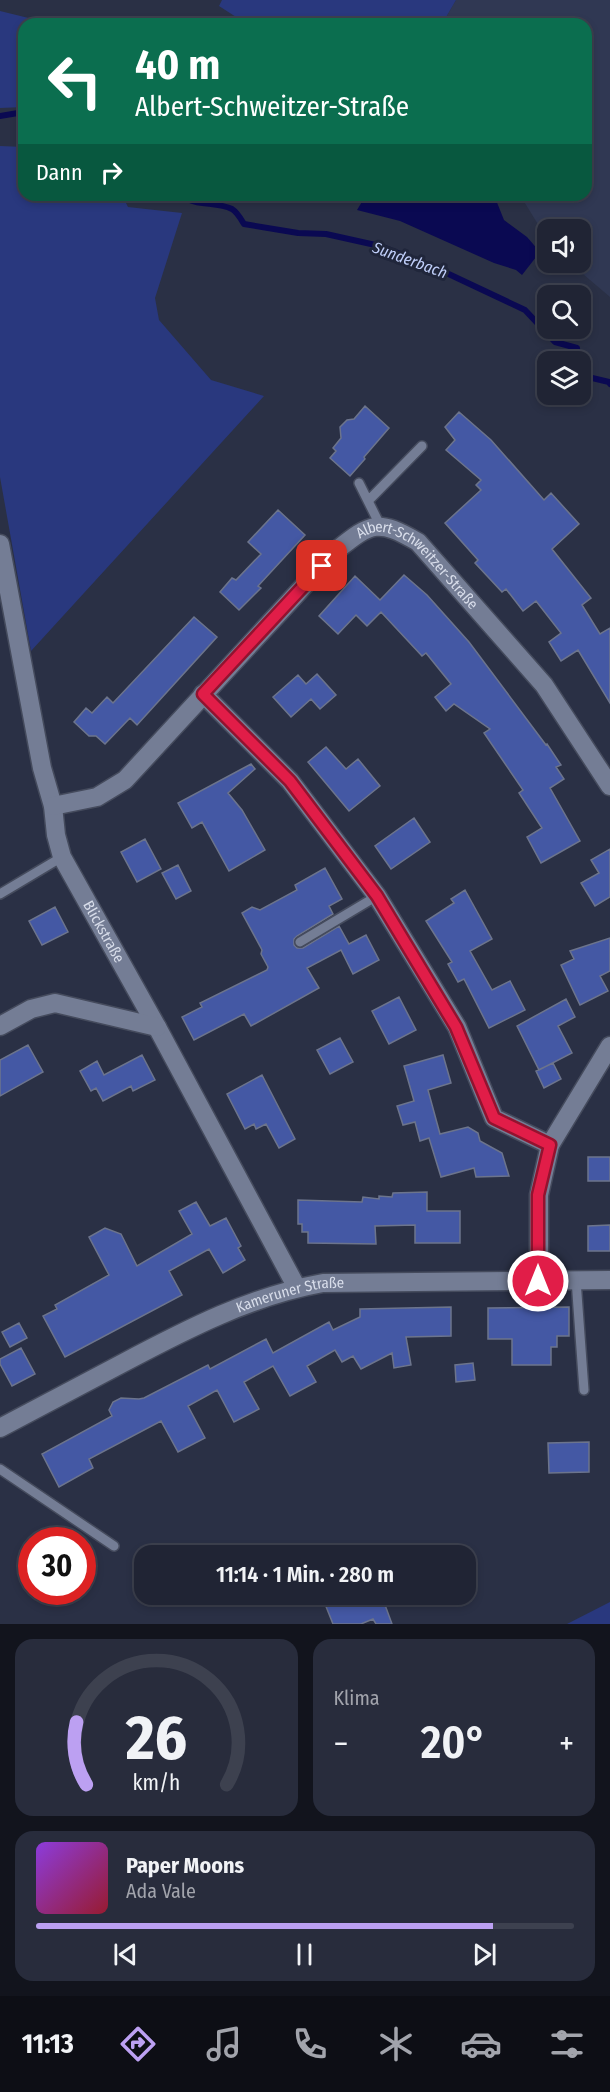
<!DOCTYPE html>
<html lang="de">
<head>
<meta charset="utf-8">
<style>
  body { margin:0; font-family:"Fira Sans Condensed",sans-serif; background:#282c3c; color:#f1f3f6; height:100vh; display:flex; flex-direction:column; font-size:22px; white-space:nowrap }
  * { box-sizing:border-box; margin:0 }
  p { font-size:20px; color:#a2a4ac }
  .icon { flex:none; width:33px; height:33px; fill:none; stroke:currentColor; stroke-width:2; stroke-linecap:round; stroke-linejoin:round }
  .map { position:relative; height:1624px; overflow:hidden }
  .side { display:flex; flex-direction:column; gap:15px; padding:15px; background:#12141d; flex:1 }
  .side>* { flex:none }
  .guide { position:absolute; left:18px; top:18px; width:574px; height:183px; border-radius:18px; box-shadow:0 3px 9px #0003,0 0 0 2px #3d414f; background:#0b6e4f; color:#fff; overflow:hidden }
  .tools { position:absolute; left:537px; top:219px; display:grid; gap:12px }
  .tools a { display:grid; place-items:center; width:54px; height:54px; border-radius:12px; background:#202434; box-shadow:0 3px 9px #0003,0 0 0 2px #3d414f; font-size:30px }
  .speed { position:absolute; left:18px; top:1527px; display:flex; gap:12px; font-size:30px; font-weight:700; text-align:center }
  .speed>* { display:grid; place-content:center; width:78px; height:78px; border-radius:50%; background:#202434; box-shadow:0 3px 9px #0003,0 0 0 2px #3d414f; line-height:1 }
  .speed .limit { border:9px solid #d22; background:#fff; color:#111 }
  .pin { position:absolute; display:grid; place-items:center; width:51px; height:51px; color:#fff; margin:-26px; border-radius:12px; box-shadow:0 3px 9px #0006 }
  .me { position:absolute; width:66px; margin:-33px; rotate:0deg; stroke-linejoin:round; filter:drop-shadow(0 0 4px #0008) }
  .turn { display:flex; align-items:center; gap:21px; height:126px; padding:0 18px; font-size:27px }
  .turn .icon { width:78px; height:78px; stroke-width:2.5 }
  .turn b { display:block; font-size:42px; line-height:51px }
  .then { display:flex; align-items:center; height:57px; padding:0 18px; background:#0003; gap:12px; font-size:22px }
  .big { font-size:45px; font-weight:600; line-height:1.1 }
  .side .widget { flex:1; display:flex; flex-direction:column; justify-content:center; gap:9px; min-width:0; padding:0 21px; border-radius:18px; background:#282c3c }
  .side .dial { align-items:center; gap:0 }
  .dial svg { height:156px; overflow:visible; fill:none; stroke:#3d414f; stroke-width:7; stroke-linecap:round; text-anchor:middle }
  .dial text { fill:#f1f3f6; stroke:none }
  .song { display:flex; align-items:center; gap:18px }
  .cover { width:72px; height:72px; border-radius:9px; background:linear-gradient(135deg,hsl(270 70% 55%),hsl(350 70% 35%)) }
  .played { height:6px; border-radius:3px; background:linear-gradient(90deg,#bca0f2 85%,#3d414f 85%) }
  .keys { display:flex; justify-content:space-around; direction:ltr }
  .heat { display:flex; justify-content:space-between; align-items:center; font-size:33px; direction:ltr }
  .side .tiles { flex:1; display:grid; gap:15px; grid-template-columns:1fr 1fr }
  .widget:last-child { grid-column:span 2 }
  .trip { position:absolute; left:134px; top:1545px; width:342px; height:60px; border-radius:18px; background:#202434; box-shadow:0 3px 9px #0003,0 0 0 2px #3d414f; font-weight:600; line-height:60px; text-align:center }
  .menu { display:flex; height:96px; justify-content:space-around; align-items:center; background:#0d0e15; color:#a2a4ac }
  .menu .icon { width:42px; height:42px }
  .menu .selected { color:#bca0f2 }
  .menu b { font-size:27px; color:#f1f3f6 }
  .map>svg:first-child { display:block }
  .built { fill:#303853 }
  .green { fill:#29387e }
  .water { fill:#0a0952 }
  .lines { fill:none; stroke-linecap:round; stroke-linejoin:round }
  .stream { stroke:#0a0952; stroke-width:6 }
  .building { fill:#4458a4; stroke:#6c748c; stroke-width:1.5 }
  .lane-casing { stroke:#454b5d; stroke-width:12 }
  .street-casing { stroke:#454b5d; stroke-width:21 }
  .lane { stroke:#747d95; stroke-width:9 }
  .street { stroke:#747d95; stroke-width:18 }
  .route-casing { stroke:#92132f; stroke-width:15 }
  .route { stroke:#e11d48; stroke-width:10 }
  .labels { text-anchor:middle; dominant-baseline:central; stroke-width:6; stroke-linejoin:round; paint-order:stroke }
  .street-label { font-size:15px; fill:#d8ddea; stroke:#20263b }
  .water-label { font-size:16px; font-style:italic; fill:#c0cffa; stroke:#20263b }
</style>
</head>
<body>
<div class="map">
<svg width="610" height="1624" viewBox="0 0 610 1624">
  <rect width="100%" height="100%" fill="#2a3045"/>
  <path class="built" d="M 456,0 L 610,0 L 610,297 L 570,263 L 580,262 L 580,230 L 548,230 L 547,239 L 520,195 L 586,195 L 586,24 L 442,24 Z"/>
  <path class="green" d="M 222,0 L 456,0 L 442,24 L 247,24 L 219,6 Z
    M 0,11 L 53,24 L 24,24 L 24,107 L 0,108 Z
    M 0,146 L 24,147 L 24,195 L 122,195 L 128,207 L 182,213 L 155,298 L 159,320 L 211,380 L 264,396 L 31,651 L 0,477 Z
    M 610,1602 L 610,1624 L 567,1624 Z"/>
  <path class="water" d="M 366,195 L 494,195 L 504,220 L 527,237 L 540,252 L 522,275 L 516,270 L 494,263 L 400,221 L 357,210 Z"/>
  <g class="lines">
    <path class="stream" d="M 0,116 L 24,112
      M 182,195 C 195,207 216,201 232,209 C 237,212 241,219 244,224 L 298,233 L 326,234 L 380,246 L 438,269 L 525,310 L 555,342 L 577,348 L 578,362
      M 580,369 L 588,377 L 609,382 L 610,384"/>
  </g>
  <path class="building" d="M 365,406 L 389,428 L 364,457 L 365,459 L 350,476 L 330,458 L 336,451 L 333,448 L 341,438 L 340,427 L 347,420 L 354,419 Z
    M 459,412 L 491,440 L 544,500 L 551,493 L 579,524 L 552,549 L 591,598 L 582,605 L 600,634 L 610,628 L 610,703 L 578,650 L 561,661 L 549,642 L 561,633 L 536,601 L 523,611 L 506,589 L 502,592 L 475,563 L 478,560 L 445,523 L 481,490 L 476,485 L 481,480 L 446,450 L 455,440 L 445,427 Z
    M 278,510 L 305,535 L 258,586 L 261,588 L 239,610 L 220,592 L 232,578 L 236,580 L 261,554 L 248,542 Z
    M 404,575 L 427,595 L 469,642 L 546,745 L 547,744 L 561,765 L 556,767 L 564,779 L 550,788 L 580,841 L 541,863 L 527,837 L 542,828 L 519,793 L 523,790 L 484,733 L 490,729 L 454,704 L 446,711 L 435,697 L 451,684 L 426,653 L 422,656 L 381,612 L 367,626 L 356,615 L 338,634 L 319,616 L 355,576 L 380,600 Z
    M 194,617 L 217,637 L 137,725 L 130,718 L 105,744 L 96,736 L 89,736 L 74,722 L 86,708 L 92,713 L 107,697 L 113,703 Z
    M 317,674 L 336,695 L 320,709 L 311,699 L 291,717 L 273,697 L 298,675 L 306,684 Z
    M 326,747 L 346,769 L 358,759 L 380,786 L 349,811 L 308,762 Z
    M 251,764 L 255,769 L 228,793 L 242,810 L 265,850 L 229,871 L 202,822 L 192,828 L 178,803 Z
    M 414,818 L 430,842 L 391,869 L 375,846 Z
    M 145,839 L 161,869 L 137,882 L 121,852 Z
    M 610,849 L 610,897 L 595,906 L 581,883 L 599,873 L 591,860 Z
    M 178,865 L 191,891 L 176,899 L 162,873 Z
    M 325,868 L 342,899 L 329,906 L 333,914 L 297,936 L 294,939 L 294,945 L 297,948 L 303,948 L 339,926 L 349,944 L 366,935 L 379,960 L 353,974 L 341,950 L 307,968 L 319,988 L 251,1026 L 244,1014 L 194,1040 L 182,1017 L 202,1007 L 200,1003 L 267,970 L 268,967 L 261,954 L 262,950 L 242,913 L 252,907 L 260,910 L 297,890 L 295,885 Z
    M 465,890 L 492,939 L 470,951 L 492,990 L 510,981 L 525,1010 L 489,1028 L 464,979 L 458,982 L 448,964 L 452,962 L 426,921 L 454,903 L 451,899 Z
    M 55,907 L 68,932 L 42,945 L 29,921 Z
    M 610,938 L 610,971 L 600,976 L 608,991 L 580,1005 L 561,965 L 574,959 L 570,951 Z
    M 399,997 L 416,1030 L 389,1044 L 372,1011 Z
    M 566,999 L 575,1017 L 558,1026 L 572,1053 L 539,1070 L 517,1026 Z
    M 340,1038 L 353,1062 L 330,1074 L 317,1050 Z
    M 28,1045 L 43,1072 L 0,1096 L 0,1060 Z
    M 142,1055 L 155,1080 L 133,1091 L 131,1086 L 103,1101 L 96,1088 L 91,1091 L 80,1071 L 97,1061 L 104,1075 Z
    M 443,1055 L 451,1083 L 428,1090 L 440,1134 L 468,1127 L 478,1133 L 480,1141 L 502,1153 L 509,1176 L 476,1177 L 474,1168 L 441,1177 L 429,1138 L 420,1141 L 415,1122 L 403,1125 L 397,1106 L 414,1101 L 404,1066 Z
    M 553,1063 L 561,1079 L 544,1088 L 536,1071 Z
    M 262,1075 L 295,1139 L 279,1148 L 266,1124 L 256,1129 L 254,1124 L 245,1129 L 227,1094 Z
    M 588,1157 L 610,1157 L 610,1181 L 588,1181 Z
    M 427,1192 L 427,1211 L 460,1211 L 460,1243 L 415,1243 L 415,1225 L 375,1226 L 376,1244 L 308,1243 L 308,1232 L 302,1232 L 302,1224 L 298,1224 L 298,1200 L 362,1202 L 363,1197 L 379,1199 L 379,1196 L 392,1197 L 393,1193 Z
    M 196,1202 L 210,1226 L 226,1218 L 241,1246 L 238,1248 L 245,1260 L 223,1273 L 209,1249 L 169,1271 L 182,1295 L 65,1357 L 43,1316 L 57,1309 L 55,1305 L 109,1275 L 89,1237 L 105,1228 L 121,1234 L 137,1266 L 192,1234 L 179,1211 Z
    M 610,1225 L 610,1251 L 588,1251 L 588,1226 Z
    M 451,1307 L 451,1336 L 406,1337 L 411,1365 L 394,1368 L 392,1353 L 361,1369 L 353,1356 L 342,1362 L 335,1350 L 307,1366 L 316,1382 L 290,1396 L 273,1366 L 244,1382 L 259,1409 L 234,1422 L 217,1390 L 188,1406 L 205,1438 L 178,1452 L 161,1421 L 89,1459 L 93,1468 L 59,1487 L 42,1454 L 112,1416 L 109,1410 L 113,1402 L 121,1398 L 139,1399 L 144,1398 L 208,1365 L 210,1369 L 266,1339 L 273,1353 L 329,1322 L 333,1330 L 360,1317 L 360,1309 Z
    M 569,1307 L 569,1336 L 557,1336 L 557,1347 L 551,1347 L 551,1365 L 512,1365 L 512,1339 L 488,1339 L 488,1308 Z
    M 19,1323 L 27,1338 L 10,1347 L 2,1332 Z
    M 21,1348 L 35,1374 L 12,1386 L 0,1364 L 0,1359 Z
    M 473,1363 L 475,1380 L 456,1382 L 455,1365 Z
    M 589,1442 L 589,1472 L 549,1473 L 548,1443 Z
    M 321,1594 L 381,1594 L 392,1624 L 376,1624 L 373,1619 L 361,1624 L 333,1624 Z"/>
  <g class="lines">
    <defs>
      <path id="lane" d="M 359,483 L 380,525
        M 368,501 L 422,446
        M 0,894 L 62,857
        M 300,942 L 377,896
        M 576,1280 L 584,1390
        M 0,1469 L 114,1546"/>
      <g id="street">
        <path id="s1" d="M 0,544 L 42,768 L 53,806 L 56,835 L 62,857 L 157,1027 L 297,1288"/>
        <path d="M 203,694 L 290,781 L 377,896 L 457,1027 L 494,1118 L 550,1145"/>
        <path id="s2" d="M 53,806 L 97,797 L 125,780 L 337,550 C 372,522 378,519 418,542 L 544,685 L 610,786"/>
        <path d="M 0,1026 L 31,1009 L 55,1003 L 157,1027"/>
        <path d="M 539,1281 L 539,1195 L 550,1145 L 610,1046"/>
        <path id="s3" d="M 0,1428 C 41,1406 82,1385 123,1363 C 187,1329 251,1296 323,1283 L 610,1280"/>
      </g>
    </defs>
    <use href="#lane" class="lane-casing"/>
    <use href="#street" class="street-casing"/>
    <use href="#lane" class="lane"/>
    <use href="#street" class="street"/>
  </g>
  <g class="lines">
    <defs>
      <path id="route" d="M 322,566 L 203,694 L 290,781 L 377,896 L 456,1027 L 494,1118 L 550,1145 L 538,1195 L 538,1281"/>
    </defs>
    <use href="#route" class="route-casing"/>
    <use href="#route" class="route"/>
  </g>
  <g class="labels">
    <g class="street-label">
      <text stroke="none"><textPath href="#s2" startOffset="492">Albert-Schweitzer-Straße</textPath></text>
      <text stroke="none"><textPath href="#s1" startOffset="405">Blickstraße</textPath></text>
      <text stroke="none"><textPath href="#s3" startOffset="321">Kameruner Straße</textPath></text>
    </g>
    <g class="water-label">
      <text transform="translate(410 260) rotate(20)">Sunderbach</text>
    </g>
  </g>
</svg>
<div class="tools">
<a><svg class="icon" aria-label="sound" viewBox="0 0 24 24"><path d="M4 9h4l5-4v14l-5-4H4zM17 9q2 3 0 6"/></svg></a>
<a><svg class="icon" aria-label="search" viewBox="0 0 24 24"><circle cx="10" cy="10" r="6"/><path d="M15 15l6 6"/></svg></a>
<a><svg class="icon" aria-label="layers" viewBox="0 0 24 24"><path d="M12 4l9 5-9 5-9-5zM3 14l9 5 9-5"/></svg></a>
</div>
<div class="speed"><div class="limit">30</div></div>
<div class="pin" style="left:322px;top:566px;background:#d93025"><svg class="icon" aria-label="arrive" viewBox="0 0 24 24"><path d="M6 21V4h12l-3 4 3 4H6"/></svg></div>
<svg class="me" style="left:538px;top:1281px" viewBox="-20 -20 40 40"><circle r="17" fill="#e11d48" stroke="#fff" stroke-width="3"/><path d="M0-11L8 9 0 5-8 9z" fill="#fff"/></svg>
<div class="trip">11:14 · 1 Min. · 280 m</div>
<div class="guide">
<div class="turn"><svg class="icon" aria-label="left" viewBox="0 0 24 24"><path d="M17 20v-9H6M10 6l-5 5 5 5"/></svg><div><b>40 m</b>Albert-Schweitzer-Straße</div></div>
<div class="then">Dann<svg class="icon" aria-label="right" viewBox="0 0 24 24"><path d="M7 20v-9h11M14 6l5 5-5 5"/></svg></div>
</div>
</div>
<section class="side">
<div class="tiles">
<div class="widget dial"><svg viewBox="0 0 100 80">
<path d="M14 69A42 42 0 1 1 86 69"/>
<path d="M14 69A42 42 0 0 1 9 37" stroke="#bca0f2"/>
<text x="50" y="56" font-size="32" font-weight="700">26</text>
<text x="50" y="72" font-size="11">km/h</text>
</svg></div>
<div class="widget"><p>Klima</p>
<div class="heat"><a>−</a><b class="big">20°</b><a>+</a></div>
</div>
<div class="widget">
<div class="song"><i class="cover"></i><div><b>Paper Moons</b><p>Ada Vale</p></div></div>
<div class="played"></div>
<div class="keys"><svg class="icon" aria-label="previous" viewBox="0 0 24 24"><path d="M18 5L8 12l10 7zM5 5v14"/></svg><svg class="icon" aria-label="pause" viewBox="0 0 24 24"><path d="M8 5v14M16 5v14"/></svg><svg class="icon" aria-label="next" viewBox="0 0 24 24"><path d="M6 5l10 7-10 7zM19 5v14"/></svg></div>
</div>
</div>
</section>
<nav class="menu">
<b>11:13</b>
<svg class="icon selected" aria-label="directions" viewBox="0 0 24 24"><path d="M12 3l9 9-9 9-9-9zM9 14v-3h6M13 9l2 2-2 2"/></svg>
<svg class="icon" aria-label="music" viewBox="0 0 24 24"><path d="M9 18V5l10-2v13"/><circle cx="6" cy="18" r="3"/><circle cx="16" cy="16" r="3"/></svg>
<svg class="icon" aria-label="phone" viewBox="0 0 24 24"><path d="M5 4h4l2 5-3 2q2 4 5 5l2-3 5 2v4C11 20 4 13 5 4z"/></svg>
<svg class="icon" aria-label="climate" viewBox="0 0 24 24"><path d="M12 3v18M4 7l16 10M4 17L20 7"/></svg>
<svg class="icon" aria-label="car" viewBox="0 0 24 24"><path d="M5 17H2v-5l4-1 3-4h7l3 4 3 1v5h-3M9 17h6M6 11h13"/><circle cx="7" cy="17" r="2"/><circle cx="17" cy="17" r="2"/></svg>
<svg class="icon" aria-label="filters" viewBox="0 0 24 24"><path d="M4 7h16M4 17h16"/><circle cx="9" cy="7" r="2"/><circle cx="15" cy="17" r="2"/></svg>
</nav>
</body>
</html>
